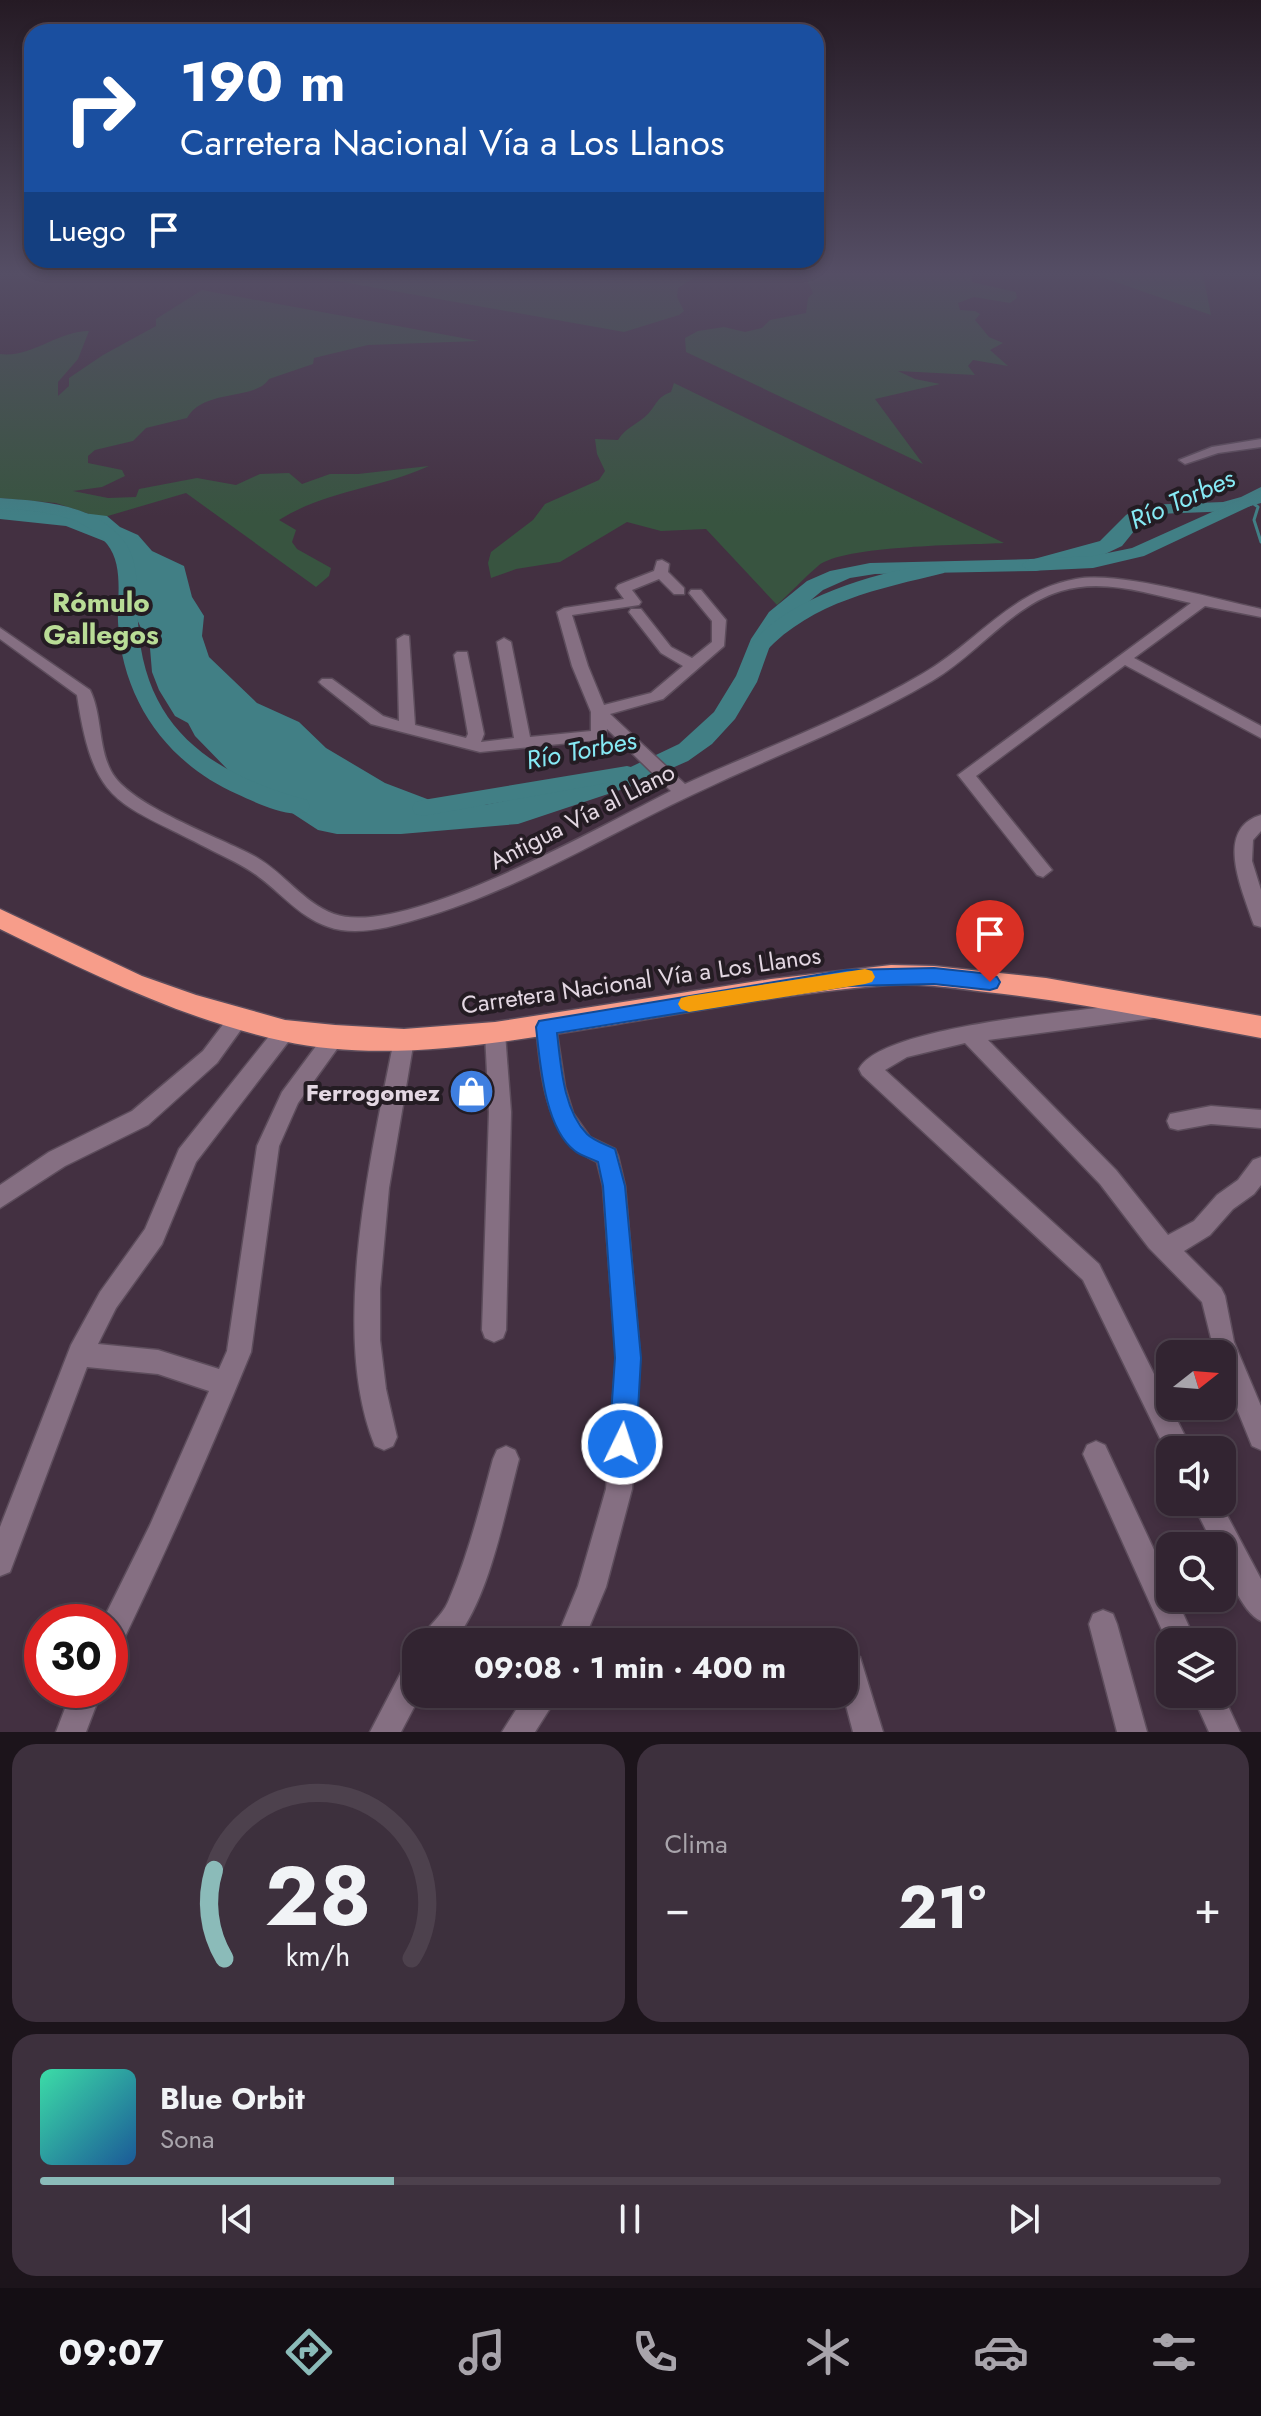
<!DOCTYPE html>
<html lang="es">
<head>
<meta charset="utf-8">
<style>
  body { margin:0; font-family:Jost,sans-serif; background:#3d303d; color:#f1f3f6; height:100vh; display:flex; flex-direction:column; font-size:30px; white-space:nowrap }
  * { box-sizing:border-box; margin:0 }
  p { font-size:26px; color:#a8a4ab }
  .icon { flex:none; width:44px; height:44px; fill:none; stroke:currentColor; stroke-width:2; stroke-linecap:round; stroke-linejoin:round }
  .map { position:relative; height:1732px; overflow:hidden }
  .side { display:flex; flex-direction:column; gap:12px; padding:12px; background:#1c141b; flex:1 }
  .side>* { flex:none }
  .hud { position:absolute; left:24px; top:24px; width:800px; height:244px; border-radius:24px; box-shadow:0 4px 12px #0003,0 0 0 2px #4d414d; background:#1a4fa0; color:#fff; overflow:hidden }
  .needle { width:52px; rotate:73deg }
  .fabs { position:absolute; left:1156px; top:1340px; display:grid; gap:16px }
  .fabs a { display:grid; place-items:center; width:80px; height:80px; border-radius:16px; background:#322431; box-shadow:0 4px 12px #0003,0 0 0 2px #4d414d; font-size:40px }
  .speed { position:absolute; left:24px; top:1604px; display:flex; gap:16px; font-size:40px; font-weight:700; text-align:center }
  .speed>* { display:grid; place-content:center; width:104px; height:104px; border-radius:50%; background:#322431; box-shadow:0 4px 12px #0003,0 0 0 2px #4d414d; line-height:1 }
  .speed .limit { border:12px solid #d22; background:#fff; color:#111 }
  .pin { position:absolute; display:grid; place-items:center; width:68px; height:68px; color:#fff; margin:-82px -34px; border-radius:50% 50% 50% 0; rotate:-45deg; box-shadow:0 0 8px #0007 }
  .pin .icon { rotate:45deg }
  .me { position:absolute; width:88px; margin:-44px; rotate:4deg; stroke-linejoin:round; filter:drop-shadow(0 0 6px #0008) }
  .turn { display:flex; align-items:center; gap:28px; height:168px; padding:0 24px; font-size:36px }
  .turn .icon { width:104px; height:104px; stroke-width:2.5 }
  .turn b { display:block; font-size:56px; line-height:68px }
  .then { display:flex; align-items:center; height:76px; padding:0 24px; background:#0003; gap:16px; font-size:30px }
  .big { font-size:60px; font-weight:700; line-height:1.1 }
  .side .card { flex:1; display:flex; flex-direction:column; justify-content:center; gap:12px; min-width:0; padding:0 28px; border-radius:24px; background:#3d303d }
  .side .dial { align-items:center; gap:0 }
  .dial svg { height:208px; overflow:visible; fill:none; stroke:#4d414d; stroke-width:7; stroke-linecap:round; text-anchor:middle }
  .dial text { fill:#f1f3f6; stroke:none }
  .song { display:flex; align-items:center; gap:24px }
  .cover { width:96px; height:96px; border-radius:12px; background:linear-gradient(135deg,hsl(160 70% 55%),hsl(210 70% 35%)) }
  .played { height:8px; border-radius:4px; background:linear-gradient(90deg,#8bbbb9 30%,#4d414d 30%) }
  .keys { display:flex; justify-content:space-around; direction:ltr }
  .heat { display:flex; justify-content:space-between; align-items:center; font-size:44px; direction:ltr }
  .side .tiles { flex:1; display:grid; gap:12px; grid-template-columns:1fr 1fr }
  .card:last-child { grid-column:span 2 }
  .trip { position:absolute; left:402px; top:1628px; width:456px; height:80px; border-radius:24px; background:#322431; box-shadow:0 4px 12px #0003,0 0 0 2px #4d414d; font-weight:700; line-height:80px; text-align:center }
  .menu { display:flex; height:128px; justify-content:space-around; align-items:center; background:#140e14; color:#a8a4ab }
  .menu .icon { width:56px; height:56px }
  .menu .current { color:#8bbbb9 }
  .menu b { font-size:36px; color:#f1f3f6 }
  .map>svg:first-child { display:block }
  .green { fill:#385440 }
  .water { fill:#417f85 }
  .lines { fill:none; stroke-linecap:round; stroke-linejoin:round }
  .stream { stroke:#417f85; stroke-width:3 }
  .river { fill:#417f85; fill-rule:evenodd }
  .minor-casing { stroke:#5d4d5c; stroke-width:3 }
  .highway-casing { stroke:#5d4d5c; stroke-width:3 }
  .minor { fill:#856f82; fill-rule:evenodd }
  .highway { fill:#f79d8a; fill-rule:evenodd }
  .route { fill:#1a73e8; stroke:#114b97; stroke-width:2 }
  .slow { fill:#f59e0b }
  .labels { text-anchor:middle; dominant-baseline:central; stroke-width:8; stroke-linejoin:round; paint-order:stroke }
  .street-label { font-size:24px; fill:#e3d7e2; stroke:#241c23 }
  .poi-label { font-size:24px; font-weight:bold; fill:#e3d7e2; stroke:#241c23; text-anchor:end }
  .water-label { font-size:26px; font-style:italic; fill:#86eaf5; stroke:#241c23 }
  .quarter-label { font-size:28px; font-weight:bold; fill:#b9dc96; stroke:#241c23 }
</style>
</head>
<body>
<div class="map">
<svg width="1261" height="1732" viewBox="0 0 1261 1732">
  <rect width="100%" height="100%" fill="#433041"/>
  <path class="green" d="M 298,274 L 664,274 L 660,276 L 700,274 L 678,288 L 677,297 L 684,311 L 679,315 L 624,332 Z
    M 824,274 L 971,274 L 972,282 L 1016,292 L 1017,298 L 1010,303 L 974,297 L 958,303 L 960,310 L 975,311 L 980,314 L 975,320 L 989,337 L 1003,343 L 990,350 L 1008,366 L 973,360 L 968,366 L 975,375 L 898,371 L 915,379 L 940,384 L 875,399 L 923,464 L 686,352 L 685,338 L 698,331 L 724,327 L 745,332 L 762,328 L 770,320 L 806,313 L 808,298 L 813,293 L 807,280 Z
    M 1092,274 L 1203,274 L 1211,315 Z
    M 202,290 L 479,341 L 368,345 L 314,358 L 313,364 L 269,379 C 255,401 204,388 187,418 L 146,428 L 133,441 L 95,450 L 88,456 L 88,463 L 122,470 L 125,476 L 102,487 L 73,491 L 108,498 L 136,497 L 139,489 L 197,478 L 236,485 L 260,474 L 289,473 L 302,484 L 330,474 L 358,474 L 429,466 C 379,489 327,490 279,520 L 296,530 L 292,542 L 297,549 L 331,568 L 329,576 L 316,587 L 186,493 L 101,518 L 56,503 L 0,498 L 0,354 C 32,358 57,331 89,331 L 78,359 L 58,382 L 58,396 L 69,386 L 69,378 L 103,355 L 156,326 L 156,319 Z
    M 674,383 L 1004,543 C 968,545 842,545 818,566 C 804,578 791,592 777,605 L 706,529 L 661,531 L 627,522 L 560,562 L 516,569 L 491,578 L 488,563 L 491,552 L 533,520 L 545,504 L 599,480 L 605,471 L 597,454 L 595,439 L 618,440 C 626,427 638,424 648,414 C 657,404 657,397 671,392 Z"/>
  <path class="water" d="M 1261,487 L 1261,503 L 1233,511 L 1157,514 L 1139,525 L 1122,546 L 1103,555 L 1036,571 L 875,574 L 850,578 L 823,590 L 788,619 L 771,643 L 757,682 L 735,719 L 712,744 L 688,761 L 629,787 L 518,824 L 401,834 L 337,834 L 318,830 L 232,774 L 195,736 L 188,723 L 175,716 L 159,690 L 152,672 L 150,648 L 131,606 L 129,573 L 114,545 L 66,526 L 0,519 L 0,503 L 107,516 L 120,527 L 138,535 L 152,551 L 184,566 L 192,597 L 204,616 L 202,636 L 209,657 L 257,703 L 299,722 L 326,748 L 385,783 L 435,802 L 484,805 L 577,786 L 618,773 L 679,744 L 714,712 L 736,676 L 751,639 L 769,612 L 807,581 L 830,571 L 870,563 L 1034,559 L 1100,541 L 1126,515 L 1144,505 L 1223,502 L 1241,497 Z"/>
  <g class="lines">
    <path class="stream" d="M 1254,504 L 1258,507 L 1254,520 L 1261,542"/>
    <path class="river" d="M 1261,490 L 1261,501 L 1144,556 L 1093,568 L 1030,571 L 1021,565 L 1030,559 L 1093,556 L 1132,548 Z
      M 0,498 C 42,501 94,504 123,540 C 141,562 136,595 138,622 C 144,729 212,774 307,800 L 310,806 L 307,812 C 286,818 257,803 237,794 C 167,763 122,700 118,622 C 117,598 124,565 107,544 C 82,513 37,511 0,508 Z
      M 937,563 L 946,569 L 944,573 C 879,589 813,601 765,652 L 751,652 L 748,648 C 786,597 877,572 937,563 Z
      M 627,766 L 635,768 L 638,773 L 635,778 L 423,816 L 415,814 L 412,808 L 415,802 L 423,800 Z"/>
    <defs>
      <path id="minor" d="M 1261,439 L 1261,447 L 1218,453 L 1185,464 L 1179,460 L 1212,447 Z
        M 662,560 L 669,564 L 668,572 L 684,588 L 684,594 L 674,594 L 659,579 L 632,590 L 641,602 L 639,605 L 572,615 L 588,666 L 604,705 L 651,693 L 683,666 L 661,653 L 629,612 L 631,609 L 641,609 L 671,647 L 692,658 L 712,642 L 712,621 L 689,593 L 691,590 L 701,590 L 726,620 L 724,646 L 663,699 L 610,714 L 685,784 C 764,748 847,718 922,674 C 976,643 1012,590 1076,579 C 1121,571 1213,599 1261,609 L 1261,617 L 1205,606 L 1134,658 L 1261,726 L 1261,738 L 1125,665 L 976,776 L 1052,870 L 1043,877 L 1037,875 L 958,775 L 1191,603 C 1148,594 1104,578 1061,591 C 1011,606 977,655 932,681 C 856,726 773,756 694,794 C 602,837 517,891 418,919 C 394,926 366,934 341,930 C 305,924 286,897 259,877 C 245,866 229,859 213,851 C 120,801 94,810 77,695 L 0,639 L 0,628 L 90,690 C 102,714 98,746 111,771 C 129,806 220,837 256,857 C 284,873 304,903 334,914 C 404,939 604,824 671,791 L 607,729 L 605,739 L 599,740 L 480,752 L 371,724 L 322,685 L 319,682 L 322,679 L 332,679 L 383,716 L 399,721 L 397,639 L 404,635 L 409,636 L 415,725 L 466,738 L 468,734 L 454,655 L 457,652 L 467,652 L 484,734 L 481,742 L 514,738 L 497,642 L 504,638 L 511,642 L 530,737 L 591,731 L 591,712 L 572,666 L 557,612 L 564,608 L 624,599 L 616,588 L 618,585 L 654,571 L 657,561 Z
        M 1261,815 L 1261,831 L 1253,840 L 1252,861 L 1261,890 L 1261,927 L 1254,925 L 1252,920 C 1242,889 1214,829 1261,815 Z
        M 1153,1002 L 1160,1004 L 1163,1010 L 1160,1016 L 1153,1018 L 988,1040 L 1116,1170 L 1168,1235 L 1194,1221 L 1217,1195 L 1238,1180 L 1253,1160 L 1261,1157 L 1261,1185 L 1254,1194 L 1233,1209 L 1210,1235 L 1184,1251 L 1221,1288 L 1225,1296 L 1234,1342 L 1261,1406 L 1261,1450 L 1252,1446 L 1222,1372 L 1222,1354 L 1215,1354 L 1202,1302 L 1149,1248 L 1100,1184 L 965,1043 L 907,1057 L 885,1070 L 1099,1264 L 1192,1450 L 1170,1450 L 1170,1459 L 1083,1280 L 862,1075 L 859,1069 C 881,1024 1100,1009 1153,1002 Z
        M 238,1012 L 245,1014 L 248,1020 L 217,1063 L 148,1125 L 65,1166 L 0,1208 L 0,1185 L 49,1152 L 132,1111 L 203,1051 L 231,1014 Z
        M 546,1019 L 553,1021 L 556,1027 L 565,1087 L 573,1113 L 590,1137 L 615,1149 L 618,1156 L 625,1186 L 640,1358 L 632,1489 L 606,1587 L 583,1642 L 555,1642 L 578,1586 L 606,1489 L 616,1358 L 603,1186 L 597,1162 C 544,1138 542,1079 536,1027 L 539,1021 Z
        M 285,1023 L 292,1025 L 295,1031 L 292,1037 L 196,1162 L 162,1244 L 116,1308 L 98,1344 L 158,1350 L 219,1369 L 227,1351 L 257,1146 L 282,1092 L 328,1030 L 335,1028 L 342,1030 L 345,1036 L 342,1042 L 298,1103 L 279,1146 L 251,1352 C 211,1450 167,1550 120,1647 L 110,1651 L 110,1622 L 102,1622 L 150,1525 L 209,1391 L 158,1374 L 87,1367 L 10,1572 L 0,1576 L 0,1527 L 71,1345 L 100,1292 L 145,1229 L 179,1149 L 278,1025 Z
        M 495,1025 L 502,1027 L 505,1033 L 511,1112 L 506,1330 L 503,1338 L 494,1342 L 485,1338 L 482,1330 L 489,1112 L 485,1033 L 488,1027 Z
        M 404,1032 L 411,1034 L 414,1040 L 389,1188 L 380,1289 L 380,1340 L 386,1389 L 397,1437 L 393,1446 L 384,1450 L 375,1446 C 329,1335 371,1155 394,1040 L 397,1034 Z
        M 1211,1106 L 1261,1110 L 1261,1128 L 1211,1124 L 1178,1130 L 1170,1128 L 1167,1121 L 1170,1114 Z
        M 1096,1441 L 1105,1445 L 1170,1584 L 1170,1598 L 1176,1598 L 1196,1642 L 1170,1642 L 1170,1648 L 1083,1454 L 1087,1445 Z
        M 506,1446 L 515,1450 L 519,1459 C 505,1512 489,1601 453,1642 L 420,1642 C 426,1626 442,1617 448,1602 C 468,1556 480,1507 493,1459 L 497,1450 Z
        M 1192,1502 L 1220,1502 L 1261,1579 L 1261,1621 C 1242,1613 1222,1566 1222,1546 L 1214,1546 Z
        M 1103,1610 L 1113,1614 L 1117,1624 L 1147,1732 L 1117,1732 L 1089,1624 L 1093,1614 Z
        M 850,1652 L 860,1657 L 883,1732 L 853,1732 L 843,1694 L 844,1655 Z
        M 416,1658 L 416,1694 L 421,1694 L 401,1732 L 370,1732 L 406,1663 Z
        M 72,1690 L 102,1690 L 86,1732 L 56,1732 Z
        M 1222,1693 L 1240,1732 L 1209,1732 L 1192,1694 Z
        M 526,1694 L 559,1694 L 535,1732 L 502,1732 Z"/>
      <path id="highway" d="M 0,909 L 142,976 L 196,995 L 285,1020 L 335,1025 L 404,1029 L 495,1022 L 771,979 L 891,965 L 934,966 L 1046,978 L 1261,1016 L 1261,1038 C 1169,1021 1078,1002 986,992 C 954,988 921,983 888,985 C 785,993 682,1014 580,1030 C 487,1045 376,1062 283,1041 C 182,1019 92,974 0,929 Z"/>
    </defs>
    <use href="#minor" class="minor-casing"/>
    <use href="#highway" class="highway-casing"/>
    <use href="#minor" class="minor"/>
    <use href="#highway" class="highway"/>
  </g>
  <linearGradient id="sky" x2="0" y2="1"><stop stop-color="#251a24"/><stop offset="0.53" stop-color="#554e65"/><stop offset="1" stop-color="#554e65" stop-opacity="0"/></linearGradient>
  <rect width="1261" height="516" fill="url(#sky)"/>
  <path class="route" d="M 934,968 L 990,974 L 997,977 L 1000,982 L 997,988 L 990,990 L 934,984 L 847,986 L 557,1033 C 561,1066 563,1109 587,1134 C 594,1141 607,1145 615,1149 L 625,1186 L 641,1358 L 636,1444 L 632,1453 L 622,1457 L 613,1453 L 609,1444 L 615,1358 L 603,1186 L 598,1162 C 590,1158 581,1156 575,1151 C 544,1128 540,1061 536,1027 L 539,1021 L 847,970 Z"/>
  <path class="slow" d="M 865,969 L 872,971 L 875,977 L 872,982 L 865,984 L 689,1012 L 681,1009 L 678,1004 L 681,998 L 689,996 Z"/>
  <defs>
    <symbol id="shop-disc" viewBox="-11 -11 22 22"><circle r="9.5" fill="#3f7fe0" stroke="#241c23"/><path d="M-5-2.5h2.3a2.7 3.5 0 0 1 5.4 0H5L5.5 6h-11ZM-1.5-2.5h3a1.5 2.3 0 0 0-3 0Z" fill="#fff"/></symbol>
  </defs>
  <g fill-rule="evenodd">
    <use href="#shop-disc" x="446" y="1066" width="51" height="51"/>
  </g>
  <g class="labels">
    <g class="street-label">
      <text transform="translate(582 816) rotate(-27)">Antigua Vía al Llano</text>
      <text transform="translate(641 980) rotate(-8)">Carretera Nacional Vía a Los Llanos</text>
    </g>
    <g class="poi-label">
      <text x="440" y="1092">Ferrogomez</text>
    </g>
    <g class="water-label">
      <text transform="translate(1182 499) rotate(-24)">Río Torbes</text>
      <text transform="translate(581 750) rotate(-11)">Río Torbes</text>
    </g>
    <g class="quarter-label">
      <text x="101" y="602">Rómulo<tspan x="101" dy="32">Gallegos</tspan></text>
    </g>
  </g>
</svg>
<div class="fabs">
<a><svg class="needle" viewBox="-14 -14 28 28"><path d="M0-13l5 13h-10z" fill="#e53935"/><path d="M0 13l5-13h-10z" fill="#a8a4ab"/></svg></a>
<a><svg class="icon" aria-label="sound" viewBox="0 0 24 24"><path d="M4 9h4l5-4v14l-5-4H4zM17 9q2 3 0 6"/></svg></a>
<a><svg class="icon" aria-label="search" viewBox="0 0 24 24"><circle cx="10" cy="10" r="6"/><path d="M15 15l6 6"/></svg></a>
<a><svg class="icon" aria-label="layers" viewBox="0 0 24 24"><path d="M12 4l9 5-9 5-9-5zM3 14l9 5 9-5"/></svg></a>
</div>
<div class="speed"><div class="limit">30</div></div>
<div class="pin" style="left:990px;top:982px;background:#d93025"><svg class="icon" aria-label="arrive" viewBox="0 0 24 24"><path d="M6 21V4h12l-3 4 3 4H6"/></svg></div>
<svg class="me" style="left:622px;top:1444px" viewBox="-20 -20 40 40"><circle r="17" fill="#1a73e8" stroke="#fff" stroke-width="3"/><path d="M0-11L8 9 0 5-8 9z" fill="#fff"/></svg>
<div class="trip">09:08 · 1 min · 400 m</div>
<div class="hud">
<div class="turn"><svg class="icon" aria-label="right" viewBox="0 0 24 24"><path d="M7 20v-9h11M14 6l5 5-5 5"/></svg><div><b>190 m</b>Carretera Nacional Vía a Los Llanos</div></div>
<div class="then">Luego<svg class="icon" aria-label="arrive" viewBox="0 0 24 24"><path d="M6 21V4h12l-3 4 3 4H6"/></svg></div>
</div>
</div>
<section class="side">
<div class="tiles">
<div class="card dial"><svg viewBox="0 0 100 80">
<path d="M14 69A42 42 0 1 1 86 69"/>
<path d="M14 69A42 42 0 0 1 10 35" stroke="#8bbbb9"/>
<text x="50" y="56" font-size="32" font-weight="700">28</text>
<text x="50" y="72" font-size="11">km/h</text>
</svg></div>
<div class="card"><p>Clima</p>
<div class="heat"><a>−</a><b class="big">21°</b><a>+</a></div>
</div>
<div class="card">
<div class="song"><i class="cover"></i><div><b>Blue Orbit</b><p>Sona</p></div></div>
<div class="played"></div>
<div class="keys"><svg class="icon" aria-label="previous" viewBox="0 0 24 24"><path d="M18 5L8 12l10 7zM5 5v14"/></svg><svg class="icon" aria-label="pause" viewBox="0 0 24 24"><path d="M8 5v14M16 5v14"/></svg><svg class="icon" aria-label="next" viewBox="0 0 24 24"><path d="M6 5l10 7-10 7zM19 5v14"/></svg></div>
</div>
</div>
</section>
<nav class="menu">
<b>09:07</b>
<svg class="icon current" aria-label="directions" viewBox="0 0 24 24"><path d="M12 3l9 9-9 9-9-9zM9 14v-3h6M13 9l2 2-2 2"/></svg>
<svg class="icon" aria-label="music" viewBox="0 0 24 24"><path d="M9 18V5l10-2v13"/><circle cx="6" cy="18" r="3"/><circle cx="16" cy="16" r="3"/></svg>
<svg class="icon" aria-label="phone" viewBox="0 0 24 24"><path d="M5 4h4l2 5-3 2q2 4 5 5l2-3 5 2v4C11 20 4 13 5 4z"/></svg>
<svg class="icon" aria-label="climate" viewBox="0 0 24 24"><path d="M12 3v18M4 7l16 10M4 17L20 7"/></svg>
<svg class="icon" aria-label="car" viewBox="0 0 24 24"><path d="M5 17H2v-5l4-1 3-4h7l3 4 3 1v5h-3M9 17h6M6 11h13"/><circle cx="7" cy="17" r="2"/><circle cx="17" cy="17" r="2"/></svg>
<svg class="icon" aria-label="filters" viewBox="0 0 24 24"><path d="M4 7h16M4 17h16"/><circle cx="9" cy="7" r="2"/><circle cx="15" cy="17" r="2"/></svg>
</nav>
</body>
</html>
